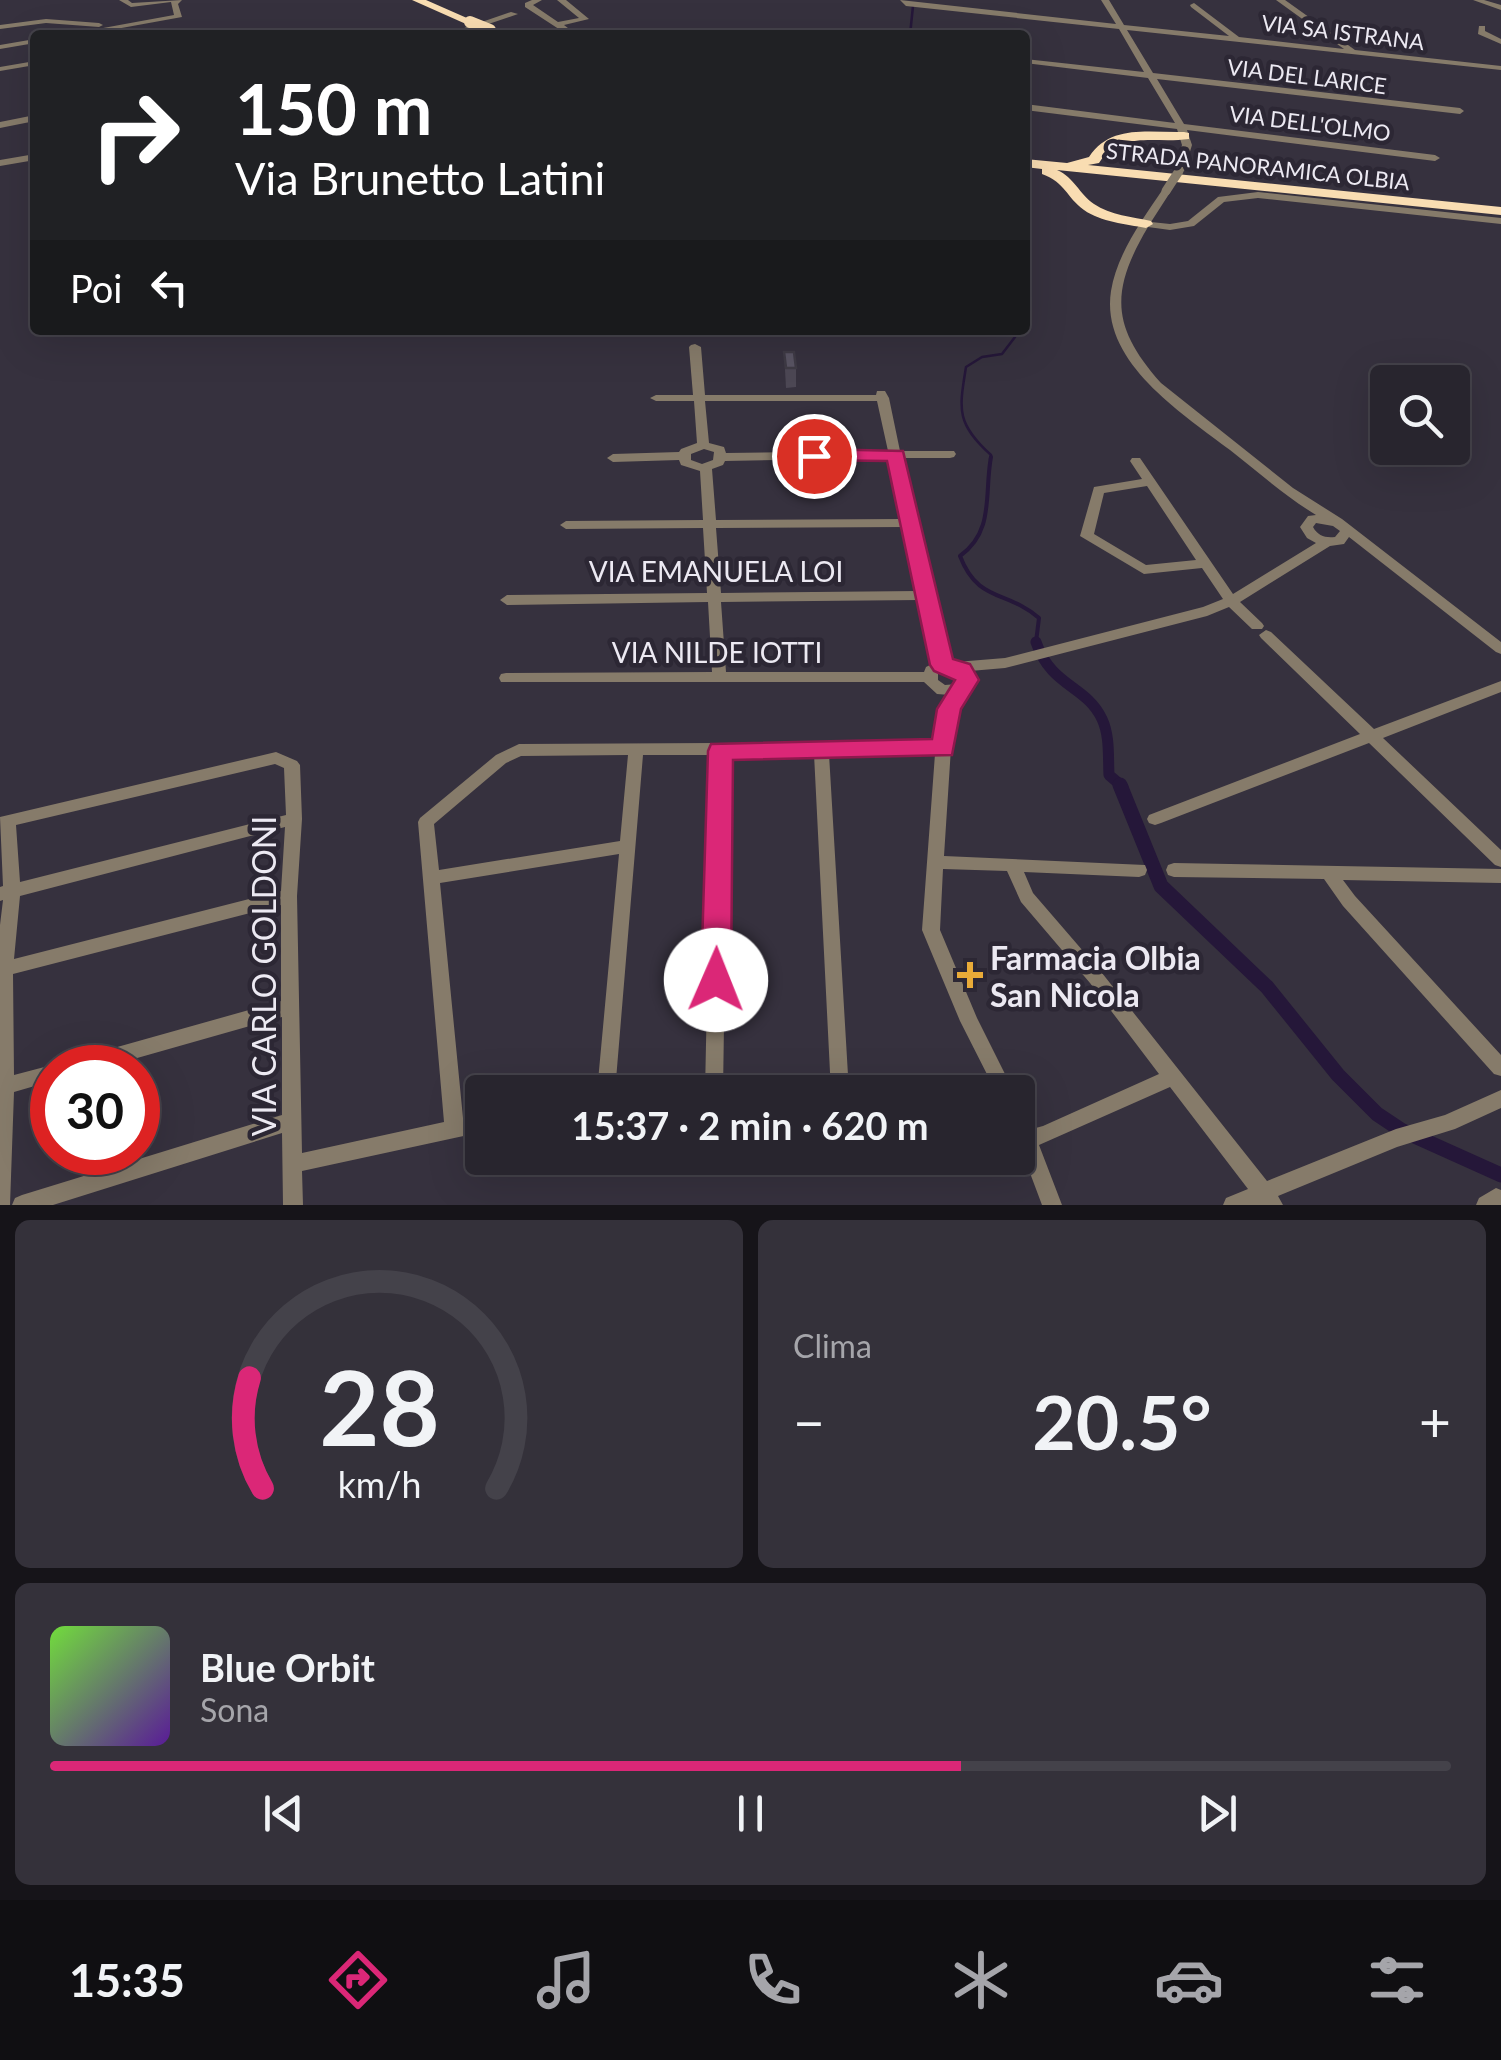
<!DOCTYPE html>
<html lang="it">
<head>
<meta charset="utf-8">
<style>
  body { margin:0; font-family:Lato,sans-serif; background:#34313a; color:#f1f3f6; height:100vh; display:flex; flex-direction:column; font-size:38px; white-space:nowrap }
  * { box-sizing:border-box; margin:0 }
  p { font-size:32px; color:#a5a5aa }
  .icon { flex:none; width:55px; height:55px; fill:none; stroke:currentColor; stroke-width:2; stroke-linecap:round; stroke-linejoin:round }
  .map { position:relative; height:1205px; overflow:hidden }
  .sheet { display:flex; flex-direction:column; gap:15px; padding:15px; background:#161419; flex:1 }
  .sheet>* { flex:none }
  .hud { position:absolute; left:30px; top:30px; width:1000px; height:305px; border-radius:10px; box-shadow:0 10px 40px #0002,0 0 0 2px #44424a; background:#202124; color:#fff; overflow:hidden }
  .fabs { position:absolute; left:1370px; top:365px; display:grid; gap:20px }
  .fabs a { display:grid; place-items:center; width:100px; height:100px; border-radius:10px; background:#28252e; box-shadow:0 10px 40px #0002,0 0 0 2px #44424a; font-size:50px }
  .speed { position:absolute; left:30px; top:1045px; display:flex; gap:20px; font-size:50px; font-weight:700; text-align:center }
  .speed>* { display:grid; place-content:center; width:130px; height:130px; border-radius:50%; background:#28252e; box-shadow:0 10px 40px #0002,0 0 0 2px #44424a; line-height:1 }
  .speed .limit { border:15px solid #d22; background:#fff; color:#111 }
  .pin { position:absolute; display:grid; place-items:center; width:85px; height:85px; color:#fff; margin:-42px; border:5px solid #fff; border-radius:50%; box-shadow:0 2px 10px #0007 }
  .me { position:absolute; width:110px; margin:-55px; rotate:1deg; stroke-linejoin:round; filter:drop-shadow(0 0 8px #0008) }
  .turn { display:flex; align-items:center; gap:35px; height:210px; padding:0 40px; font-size:45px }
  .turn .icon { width:130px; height:130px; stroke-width:2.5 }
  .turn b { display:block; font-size:70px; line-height:85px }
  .then { display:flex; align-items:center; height:95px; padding:0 40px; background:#0003; gap:20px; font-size:38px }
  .big { font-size:75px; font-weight:700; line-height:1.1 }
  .sheet .tile { flex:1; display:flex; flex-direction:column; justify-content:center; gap:15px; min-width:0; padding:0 35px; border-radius:15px; background:#34313a }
  .sheet .dial { align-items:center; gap:0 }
  .dial svg { height:260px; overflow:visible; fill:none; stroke:#44424a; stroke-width:7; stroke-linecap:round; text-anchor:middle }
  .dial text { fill:#f1f3f6; stroke:none }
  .song { display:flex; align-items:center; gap:30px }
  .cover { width:120px; height:120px; border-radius:15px; background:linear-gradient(135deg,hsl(100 70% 55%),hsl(270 70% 35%)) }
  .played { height:10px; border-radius:5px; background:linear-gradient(90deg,#db2777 65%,#44424a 65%) }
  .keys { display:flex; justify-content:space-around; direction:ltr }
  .heat { display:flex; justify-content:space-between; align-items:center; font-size:55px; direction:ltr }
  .sheet .tiles { flex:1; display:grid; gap:15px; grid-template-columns:1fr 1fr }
  .tile:last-child { grid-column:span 2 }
  .trip { position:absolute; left:465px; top:1075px; width:570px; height:100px; border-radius:10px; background:#28252e; box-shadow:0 10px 40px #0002,0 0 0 2px #44424a; font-weight:700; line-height:100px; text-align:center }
  .menu { display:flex; height:160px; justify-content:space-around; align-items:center; background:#100f12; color:#a5a5aa }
  .menu .icon { width:70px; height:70px }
  .menu .current { color:#db2777 }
  .menu b { font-size:45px; color:#f1f3f6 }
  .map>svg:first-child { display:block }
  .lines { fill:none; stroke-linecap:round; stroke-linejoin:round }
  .stream-far1 { stroke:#251739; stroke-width:2.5 }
  .stream { stroke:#251739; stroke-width:4 }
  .canal-far1 { stroke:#251739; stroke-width:11 }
  .canal { stroke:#251739; stroke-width:15 }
  .minor { fill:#867b6a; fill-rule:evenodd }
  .highway { fill:#f9ddb2; fill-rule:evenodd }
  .minor-bridge { stroke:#867b6a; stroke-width:9 }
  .highway-bridge { stroke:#f9ddb2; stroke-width:12 }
  .wall { fill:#4c4754 }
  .building { fill:#585362; stroke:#3e3a45; stroke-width:2.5 }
  .route { fill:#db2777; stroke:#8e194d; stroke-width:2.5 }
  .poi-dot { fill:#e9ab38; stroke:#2c2734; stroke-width:4 }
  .labels { text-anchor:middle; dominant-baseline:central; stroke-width:9; stroke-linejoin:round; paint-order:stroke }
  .far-street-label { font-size:22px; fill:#ece9f2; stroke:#2c2734 }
  .street-label { font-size:28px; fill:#ece9f2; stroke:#2c2734 }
  .near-poi-label { font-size:32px; font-weight:bold; fill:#ece9f2; stroke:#2c2734; text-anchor:start }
  .near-street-label { font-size:32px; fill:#ece9f2; stroke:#2c2734 }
</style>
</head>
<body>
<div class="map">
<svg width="1501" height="1205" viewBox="0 0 1501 1205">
  <rect width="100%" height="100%" fill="#36313e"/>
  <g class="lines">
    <path class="stream-far1" d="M 910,35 L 913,6
      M 1025,300 L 1025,307
      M 990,459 L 991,455 C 956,423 959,410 966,367 L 982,357 L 1002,354 L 1015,337 L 1013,330"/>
    <path class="stream" d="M 991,457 C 984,493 995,531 960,556 C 978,603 1007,590 1039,618 L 1036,642"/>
    <path class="canal-far1" d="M 1036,642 C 1051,687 1086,685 1102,719 C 1110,736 1108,757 1109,775 L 1123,787"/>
    <path class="canal" d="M 1120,785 L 1161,886 L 1267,987 L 1338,1075 L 1377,1114 L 1401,1130 L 1501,1175"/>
    <path class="minor" d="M 119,0 L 128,0 L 132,3 L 182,0 L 178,4 L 182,17 L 83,35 L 65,35 L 174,15 L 171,2 L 131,7 Z
      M 532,0 L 542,0 L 533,5 L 558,22 L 579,18 L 557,0 L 566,0 L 589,19 L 564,25 L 577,35 L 568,35 L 525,7 L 525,3 Z
      M 900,0 L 1116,24 L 1101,0 L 1109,0 L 1124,25 L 1229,36 L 1191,7 L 1190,5 L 1194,3 L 1239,37 L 1344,49 L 1276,0 L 1285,0 L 1355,50 L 1501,66 L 1501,70 L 1127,30 L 1153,73 L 1460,108 L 1464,111 L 1460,114 L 1157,79 L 1184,124 L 1435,155 L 1440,158 L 1435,161 L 1187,130 L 1192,145 L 1184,171 L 1179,174 L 1174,171 L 1182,145 L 1177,129 L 1025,110 L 1025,104 L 1175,123 L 1148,78 L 1025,63 L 1025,59 L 1144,72 L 1119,29 L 906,6 Z
      M 1473,0 L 1484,0 L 1501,5 L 1501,10 Z
      M 511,12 L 518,14 L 456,35 L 444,35 Z
      M 46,19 L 99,23 L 103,25 L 99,27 L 46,23 L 0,29 L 0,25 Z
      M 1479,26 L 1485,26 L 1485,31 L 1501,39 L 1501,44 L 1478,34 Z
      M 35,39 L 35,43 L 0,49 L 0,45 Z
      M 35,61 L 35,65 L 0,71 L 0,67 Z
      M 35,115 L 35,121 L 0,128 L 0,122 Z
      M 35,154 L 35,160 L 0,166 L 0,160 Z
      M 1166,188 L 1171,191 L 1151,222 L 1170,224 L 1188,221 L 1218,197 L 1258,192 L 1501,218 L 1501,224 L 1258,198 L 1224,202 L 1194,226 L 1170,230 L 1148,227 C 1110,291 1111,327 1161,383 L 1293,488 L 1342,519 L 1501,642 L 1501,654 L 1496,652 L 1349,537 L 1344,544 L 1330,546 L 1240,602 L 1262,623 L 1264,626 L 1262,629 L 1252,629 L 1229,607 L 1207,616 L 1005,668 L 970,671 L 974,680 L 956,709 L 951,748 L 944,856 L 1145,865 L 1147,870 L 1145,875 L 1139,877 L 1024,872 L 1033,893 L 1102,973 L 1267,1181 L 1396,1129 L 1445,1115 L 1501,1090 L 1501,1108 L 1455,1129 L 1397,1147 L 1278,1196 L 1283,1205 L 1223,1205 L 1226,1198 L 1248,1189 L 1170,1087 L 1039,1145 L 1062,1205 L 1042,1205 L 1021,1149 L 1018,1150 L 1018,1108 L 1025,1111 L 1032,1129 L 1043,1126 L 1159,1074 L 1090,983 L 1021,902 L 1007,871 L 943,869 L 940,930 L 977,1018 L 1014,1092 L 996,1092 L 960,1021 L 922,930 L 935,754 L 829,754 L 849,1092 L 831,1092 L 814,754 L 728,755 L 723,1092 L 705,1092 L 712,755 L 643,755 L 615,1092 L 597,1092 L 619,854 L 440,883 L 463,1118 L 482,1114 L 482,1132 L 302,1171 L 303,1205 L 283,1205 L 282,1133 L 53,1205 L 12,1205 L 15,1198 L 22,1195 L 282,1115 L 282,1017 L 102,1068 L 62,1068 L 64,1062 L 71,1060 L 281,1001 L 281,905 L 13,974 L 14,1075 L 52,1065 L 59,1068 L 52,1068 L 52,1081 L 14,1092 L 10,1205 L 0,1205 L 0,925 L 3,900 L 0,901 L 0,887 L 3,886 L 0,817 L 276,752 L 297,761 L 300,765 L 302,819 L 297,896 L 302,1153 L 444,1122 L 418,822 L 420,818 L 496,755 L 519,744 L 936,742 L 942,709 L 950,695 L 937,694 L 924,682 L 501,682 L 499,678 L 501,674 L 506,673 L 712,672 L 708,602 L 507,605 L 500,600 L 507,595 L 707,593 L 703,528 L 566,529 L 560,525 L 566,521 L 703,520 L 700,471 L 681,465 L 679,460 L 613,462 L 607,458 L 613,454 L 679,452 L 681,449 L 697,443 L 694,401 L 656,401 L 650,398 L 656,395 L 693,395 L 689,347 L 691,345 L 695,344 L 701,347 L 705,395 L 876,395 L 877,391 L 885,391 L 889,398 L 900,451 L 954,451 L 956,454 L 954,457 L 950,458 L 902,458 L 948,660 L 956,662 L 1005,658 L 1203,607 L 1223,599 L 1202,568 L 1144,574 L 1080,536 L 1094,487 L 1142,479 L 1130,461 L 1132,458 L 1140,458 L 1233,594 L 1316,543 L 1307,538 L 1300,527 L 1308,516 L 1316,515 C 1285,496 1258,472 1230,450 C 1182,413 1100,362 1111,291 C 1117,254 1142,220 1163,189 ZM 705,401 L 877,401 L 888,451 L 726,453 L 724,447 L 709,443 ZM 704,449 L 714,452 L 713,460 L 702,464 L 691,460 L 691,454 ZM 890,458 L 903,519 L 716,520 L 712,469 L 723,465 L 725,461 ZM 1147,486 L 1196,560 L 1146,565 L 1094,534 L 1104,493 ZM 1316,523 L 1333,526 L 1340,531 L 1335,537 C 1325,538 1318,536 1313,527 ZM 905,527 L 918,591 L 721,593 L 716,528 ZM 920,600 L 934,663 L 926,667 L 924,672 L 726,672 L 721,602 ZM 944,670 C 951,671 957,673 960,680 L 957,684 L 945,685 L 938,680 L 938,673 ZM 628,755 L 620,841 L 439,870 L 434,824 L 506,763 L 521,756 ZM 275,764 L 284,768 L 286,815 L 20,882 L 16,825 ZM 285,827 L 281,891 L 14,959 L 20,896 Z
      M 1266,630 L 1271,632 L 1374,729 L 1501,681 L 1501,692 L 1383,738 L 1501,850 L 1501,867 L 1495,865 L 1369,743 L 1161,823 L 1155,825 L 1149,823 L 1147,819 L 1149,815 L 1360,734 L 1261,638 L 1259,635 Z
      M 1174,863 L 1501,869 L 1501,883 L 1343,880 L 1355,896 L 1501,1055 L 1501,1076 L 1494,1074 L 1343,906 L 1324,879 L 1174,877 L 1168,875 L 1166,870 L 1168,865 Z
      M 789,1158 L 925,1158 L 922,1165 L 915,1167 L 827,1173 L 792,1165 Z
      M 1496,1188 L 1501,1190 L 1501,1205 L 1476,1205 L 1479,1198 Z"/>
    <path class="highway" d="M 412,0 L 426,0 L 476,22 L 466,24 Z
      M 1184,132 L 1189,133 L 1189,139 C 1154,144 1121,130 1099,163 L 1088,165 L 1501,207 L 1501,215 L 1057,170 C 1075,178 1079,194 1094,204 C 1110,215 1133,217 1151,221 L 1153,224 L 1146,228 C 1126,224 1101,222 1084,210 C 1066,197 1066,183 1042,174 L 1042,169 L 1025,167 L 1025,159 L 1067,163 L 1089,157 C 1111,124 1148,133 1184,132 Z"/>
    <path class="minor-bridge" d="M 1166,191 L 1179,171"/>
    <path class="highway-bridge" d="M 470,22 L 490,30"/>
  </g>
  <path class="wall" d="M 784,352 L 796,368 L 796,387 L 786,388 Z"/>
  <path class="building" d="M 784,352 L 794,352 L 796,368 L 786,368 Z"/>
  <path class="route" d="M 814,449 L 903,451 L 953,659 L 970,664 L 979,680 L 961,709 L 952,755 L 733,760 L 731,980 L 726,989 L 716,992 L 706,989 L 701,980 L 708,751 L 711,744 L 932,739 L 937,709 L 955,680 L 934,671 L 930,665 L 887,461 L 807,460 L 807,451 Z"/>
  <path class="poi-dot" d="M965 960h10v10h10v10h-10v10h-10v-10h-10v-10h10z"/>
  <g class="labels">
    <g class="far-street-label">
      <text transform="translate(1343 32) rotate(7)">VIA SA ISTRANA</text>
      <text transform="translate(1307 76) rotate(7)">VIA DEL LARICE</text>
      <text transform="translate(1310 123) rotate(7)">VIA DELL'OLMO</text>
      <text transform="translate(1258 166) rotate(6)">STRADA PANORAMICA OLBIA</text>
    </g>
    <g class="street-label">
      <text x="716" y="571">VIA EMANUELA LOI</text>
      <text x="717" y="652">VIA NILDE IOTTI</text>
    </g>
    <g class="near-poi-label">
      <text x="990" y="957">Farmacia Olbia<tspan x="990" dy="37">San Nicola</tspan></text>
    </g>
    <g class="near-street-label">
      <text transform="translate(263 976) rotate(-90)">VIA CARLO GOLDONI</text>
    </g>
  </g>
</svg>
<div class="fabs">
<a><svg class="icon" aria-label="search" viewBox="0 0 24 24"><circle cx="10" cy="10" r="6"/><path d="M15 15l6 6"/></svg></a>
</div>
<div class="speed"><div class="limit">30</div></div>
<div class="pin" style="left:814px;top:456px;background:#d93025"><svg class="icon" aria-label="arrive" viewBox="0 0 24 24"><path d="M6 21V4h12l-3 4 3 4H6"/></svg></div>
<svg class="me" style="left:716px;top:980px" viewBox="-20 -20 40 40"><circle r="19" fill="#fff"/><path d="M0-13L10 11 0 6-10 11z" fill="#db2777"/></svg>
<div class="trip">15:37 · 2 min · 620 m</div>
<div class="hud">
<div class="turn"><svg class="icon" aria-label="right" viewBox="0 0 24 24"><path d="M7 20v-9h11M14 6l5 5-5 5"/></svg><div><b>150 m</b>Via Brunetto Latini</div></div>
<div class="then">Poi<svg class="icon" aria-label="left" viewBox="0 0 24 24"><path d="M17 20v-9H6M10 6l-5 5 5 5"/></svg></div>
</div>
</div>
<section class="sheet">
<div class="tiles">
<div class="tile dial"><svg viewBox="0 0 100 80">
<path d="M14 69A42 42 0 1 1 86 69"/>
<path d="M14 69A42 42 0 0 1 10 35" stroke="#db2777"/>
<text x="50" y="56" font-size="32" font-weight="700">28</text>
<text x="50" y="72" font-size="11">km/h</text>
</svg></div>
<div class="tile"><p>Clima</p>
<div class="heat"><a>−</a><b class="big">20.5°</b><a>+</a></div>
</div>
<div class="tile">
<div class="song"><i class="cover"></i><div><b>Blue Orbit</b><p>Sona</p></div></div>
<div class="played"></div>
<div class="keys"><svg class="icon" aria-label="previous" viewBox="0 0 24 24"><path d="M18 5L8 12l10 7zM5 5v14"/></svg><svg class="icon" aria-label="pause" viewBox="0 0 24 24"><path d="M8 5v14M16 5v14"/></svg><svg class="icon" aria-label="next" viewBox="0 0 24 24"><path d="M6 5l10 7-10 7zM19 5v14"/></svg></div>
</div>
</div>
</section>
<nav class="menu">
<b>15:35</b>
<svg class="icon current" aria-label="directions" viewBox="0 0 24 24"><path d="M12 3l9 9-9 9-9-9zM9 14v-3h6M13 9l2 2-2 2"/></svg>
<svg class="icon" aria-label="music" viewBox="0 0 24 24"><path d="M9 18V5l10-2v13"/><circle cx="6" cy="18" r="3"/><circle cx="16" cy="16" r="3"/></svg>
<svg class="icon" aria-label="phone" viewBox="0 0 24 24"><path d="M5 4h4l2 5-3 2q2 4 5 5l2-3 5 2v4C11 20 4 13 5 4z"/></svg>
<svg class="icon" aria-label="climate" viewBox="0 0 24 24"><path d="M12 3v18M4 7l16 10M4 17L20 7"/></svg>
<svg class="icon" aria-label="car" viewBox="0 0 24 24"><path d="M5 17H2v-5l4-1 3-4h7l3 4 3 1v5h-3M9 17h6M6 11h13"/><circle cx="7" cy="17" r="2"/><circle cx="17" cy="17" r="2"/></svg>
<svg class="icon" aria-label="filters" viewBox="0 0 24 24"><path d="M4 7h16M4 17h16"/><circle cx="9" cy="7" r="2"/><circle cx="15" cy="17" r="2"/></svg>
</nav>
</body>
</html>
